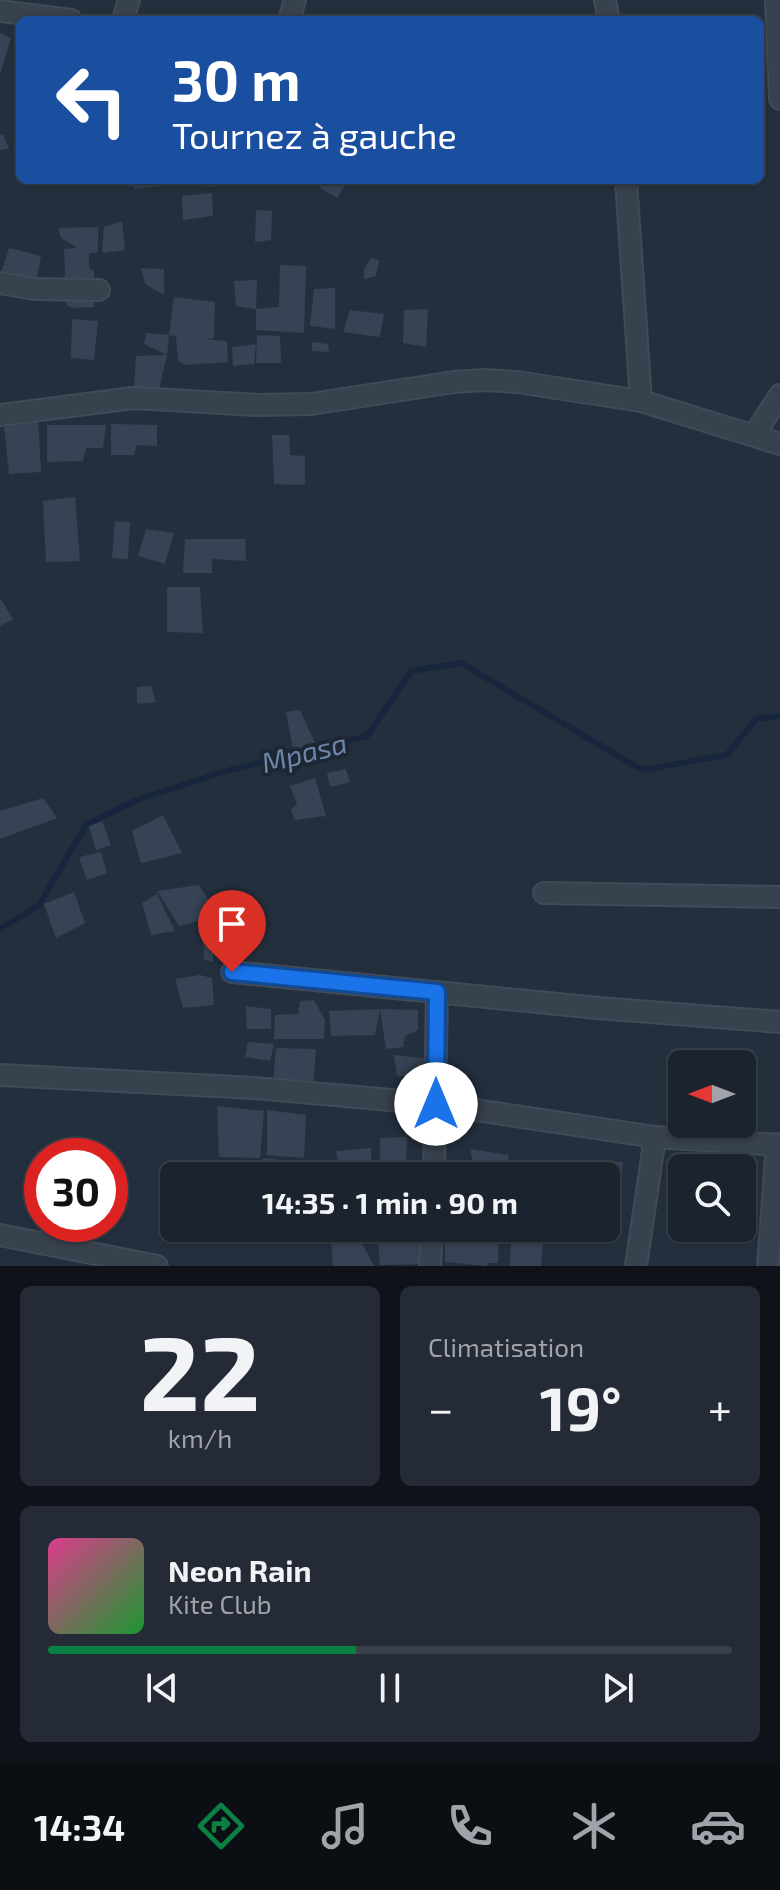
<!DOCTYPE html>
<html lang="fr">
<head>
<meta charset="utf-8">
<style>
  body { margin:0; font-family:"Exo 2",sans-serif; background:#242b36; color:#f1f3f6; height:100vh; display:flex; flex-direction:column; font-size:30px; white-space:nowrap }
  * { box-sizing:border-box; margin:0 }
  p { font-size:26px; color:#a0a4aa }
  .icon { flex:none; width:44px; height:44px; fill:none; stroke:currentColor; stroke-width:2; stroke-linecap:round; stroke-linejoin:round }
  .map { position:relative; height:1266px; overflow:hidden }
  .side { display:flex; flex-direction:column; gap:20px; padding:20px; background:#0f1319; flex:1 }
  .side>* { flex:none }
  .guide { position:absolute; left:16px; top:16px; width:748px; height:168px; border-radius:12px; box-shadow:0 2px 6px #0004,0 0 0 2px #39404a; background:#1a4fa0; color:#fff; overflow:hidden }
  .needle { width:52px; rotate:270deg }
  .buttons { position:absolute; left:668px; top:1050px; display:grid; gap:16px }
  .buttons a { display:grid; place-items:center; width:88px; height:88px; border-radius:12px; background:#1b232e; box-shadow:0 2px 6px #0004,0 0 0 2px #39404a; font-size:40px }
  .speed { position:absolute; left:24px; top:1138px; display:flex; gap:16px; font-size:40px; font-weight:700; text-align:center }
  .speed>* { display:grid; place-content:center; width:104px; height:104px; border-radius:50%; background:#1b232e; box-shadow:0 2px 6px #0004,0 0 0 2px #39404a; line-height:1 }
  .speed .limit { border:12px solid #d22; background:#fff; color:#111 }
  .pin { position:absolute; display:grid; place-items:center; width:68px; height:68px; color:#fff; margin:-82px -34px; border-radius:50% 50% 50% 0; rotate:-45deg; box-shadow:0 0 8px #0007 }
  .pin .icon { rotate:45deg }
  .me { position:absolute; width:88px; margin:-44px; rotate:0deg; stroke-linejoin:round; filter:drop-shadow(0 0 6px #0008) }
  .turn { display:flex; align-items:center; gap:28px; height:168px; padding:0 24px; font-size:36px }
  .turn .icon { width:104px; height:104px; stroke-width:2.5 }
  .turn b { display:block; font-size:56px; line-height:68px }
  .big { font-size:60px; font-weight:700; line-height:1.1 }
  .side .tile { flex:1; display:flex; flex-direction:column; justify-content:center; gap:12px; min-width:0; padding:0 28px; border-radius:12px; background:#242b36 }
  .side .dial { align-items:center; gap:0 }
  .dial b { font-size:104px; line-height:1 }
  .song { display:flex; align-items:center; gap:24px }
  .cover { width:96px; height:96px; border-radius:12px; background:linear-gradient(135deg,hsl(330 70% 55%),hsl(130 70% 35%)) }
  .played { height:8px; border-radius:4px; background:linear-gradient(90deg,#0b8043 45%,#39404a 45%) }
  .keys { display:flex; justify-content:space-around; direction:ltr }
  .heat { display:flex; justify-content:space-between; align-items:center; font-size:44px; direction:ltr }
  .side .tiles { flex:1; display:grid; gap:20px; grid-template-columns:1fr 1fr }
  .tile:last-child { grid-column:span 2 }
  .trip { position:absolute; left:160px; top:1162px; width:460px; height:80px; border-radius:12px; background:#1b232e; box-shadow:0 2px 6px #0004,0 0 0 2px #39404a; font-weight:700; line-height:80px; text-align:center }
  .menu { display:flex; height:128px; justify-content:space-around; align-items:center; background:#0b0e12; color:#a0a4aa }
  .menu .icon { width:56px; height:56px }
  .menu .active { color:#0b8043 }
  .menu b { font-size:36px; color:#f1f3f6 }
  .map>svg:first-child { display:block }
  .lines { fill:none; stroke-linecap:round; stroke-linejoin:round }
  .stream { stroke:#17263c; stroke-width:6 }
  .building { fill:#364354 }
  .street-casing { stroke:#414a57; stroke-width:24 }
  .street { stroke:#38414e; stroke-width:20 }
  .route-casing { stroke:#114b97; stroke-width:20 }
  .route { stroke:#1a73e8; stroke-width:14 }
  .labels { text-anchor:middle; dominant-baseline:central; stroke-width:8; stroke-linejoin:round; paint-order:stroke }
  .water-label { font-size:28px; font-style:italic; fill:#6d86a8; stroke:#1d2633 }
</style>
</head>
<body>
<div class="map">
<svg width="780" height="1266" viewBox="0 0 780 1266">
  <rect width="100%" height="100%" fill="#242f3e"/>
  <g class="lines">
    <path class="stream" d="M 0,929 L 39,905 L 86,825 L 139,799 L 230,770 L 367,736 L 411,671 L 461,663 L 642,770 L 727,755 L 756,719 L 780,716"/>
  </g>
  <path class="building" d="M 0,33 L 11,38 L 1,72 L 0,72 Z
    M 3,134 L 9,148 L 0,150 L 0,135 Z
    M 133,180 L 162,180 L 162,186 L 134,189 Z
    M 187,180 L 215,180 L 215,187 L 187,185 Z
    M 325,180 L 348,180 L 337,198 L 320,188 Z
    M 212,193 L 213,216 L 183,220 L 182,196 Z
    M 256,210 L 272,211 L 271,240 L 255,242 Z
    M 122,221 L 125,250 L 102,253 L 104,227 Z
    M 98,227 L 98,252 L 89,254 L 89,268 L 94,271 L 94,307 L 73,308 L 66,305 L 64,249 L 77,248 L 61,238 L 58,228 Z
    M 9,248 L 41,256 L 35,289 L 0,276 Z
    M 371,258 L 379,260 L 376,276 L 364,279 L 364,269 Z
    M 280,265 L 306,266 L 304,333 L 256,330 L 256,309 L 279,307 Z
    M 141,268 L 164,269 L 164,295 L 145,284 Z
    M 257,280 L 256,309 L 236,306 L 234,281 Z
    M 335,288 L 335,329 L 310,326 L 314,289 Z
    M 174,297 L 215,302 L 214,338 L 205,339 L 227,341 L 228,362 L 186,365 L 178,361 L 176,336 L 169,335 L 167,355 L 144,344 L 146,333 L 169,335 Z
    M 428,309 L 426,347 L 403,343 L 404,310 Z
    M 350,310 L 384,314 L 380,337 L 343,332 Z
    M 72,319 L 98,321 L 94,360 L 71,358 Z
    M 257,335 L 280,336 L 281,363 L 256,363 Z
    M 312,342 L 328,344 L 329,352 L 312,351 Z
    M 256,344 L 254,364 L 233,366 L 232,347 Z
    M 167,355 L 159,390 L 134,389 L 136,356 Z
    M 38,419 L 41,472 L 9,474 L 4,427 Z
    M 111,424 L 157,425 L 157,446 L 137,445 L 134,455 L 111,455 Z
    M 47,425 L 106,425 L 103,448 L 86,448 L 83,461 L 47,462 Z
    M 272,435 L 289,435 L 290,455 L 305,456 L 305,485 L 274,484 Z
    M 75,497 L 80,561 L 46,562 L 43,501 Z
    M 115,521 L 130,522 L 128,559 L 112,558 Z
    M 146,529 L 174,533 L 165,564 L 138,556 Z
    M 185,539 L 245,539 L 246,561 L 212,559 L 212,573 L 183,573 Z
    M 167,587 L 200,587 L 203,633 L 167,632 Z
    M 0,598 L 13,619 L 0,626 Z
    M 151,686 L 156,702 L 137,704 L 137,687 Z
    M 300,710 L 317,747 L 293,750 L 286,712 Z
    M 346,769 L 350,782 L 330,787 L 327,773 Z
    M 315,778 L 326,816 L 295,820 L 291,810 L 297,804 L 290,786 Z
    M 43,798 L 57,818 L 0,839 L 0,811 Z
    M 163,815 L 182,853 L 141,863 L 132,831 Z
    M 102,821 L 111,845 L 96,850 L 89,826 Z
    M 101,852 L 107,873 L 87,880 L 79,857 Z
    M 199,885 L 219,916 L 179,926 L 157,891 Z
    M 74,892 L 85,923 L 56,938 L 44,904 Z
    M 157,894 L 175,931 L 151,935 L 142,903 Z
    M 203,931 L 213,932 L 213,962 L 204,959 Z
    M 200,975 L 212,978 L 214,1005 L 183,1008 L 175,979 Z
    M 314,1000 L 325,1020 L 324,1039 L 274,1039 L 275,1015 L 298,1014 L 300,1001 Z
    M 246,1006 L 271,1009 L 271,1029 L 247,1029 Z
    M 380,1009 L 418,1010 L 418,1030 L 405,1036 L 403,1047 L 386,1049 L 380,1009 L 375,1035 L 331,1036 L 329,1011 Z
    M 248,1042 L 274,1044 L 270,1061 L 245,1057 Z
    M 276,1048 L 316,1049 L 313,1084 L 273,1083 Z
    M 394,1055 L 430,1059 L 432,1077 L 397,1076 Z
    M 436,1081 L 429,1095 L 415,1095 L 407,1082 Z
    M 217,1106 L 264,1111 L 260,1158 L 219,1157 Z
    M 267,1110 L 306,1115 L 304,1158 L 267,1155 Z
    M 407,1137 L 406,1165 L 380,1163 L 380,1138 Z
    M 371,1148 L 371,1176 L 340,1176 L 336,1151 Z
    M 470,1149 L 509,1155 L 506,1176 L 476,1176 Z
    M 263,1158 L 282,1160 L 280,1174 L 288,1172 L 290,1161 L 304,1160 L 304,1176 L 259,1176 Z
    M 604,1162 L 623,1162 L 621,1187 L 606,1186 L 606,1176 L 603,1176 Z
    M 379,1171 L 414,1173 L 415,1176 L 380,1176 Z
    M 330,1228 L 354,1228 L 374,1266 L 333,1266 Z
    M 377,1228 L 426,1228 L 426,1264 L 380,1265 Z
    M 511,1228 L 537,1228 L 544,1232 L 541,1266 L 510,1266 Z
    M 499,1230 L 498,1263 L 489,1263 L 486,1266 L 445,1262 L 445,1239 Z"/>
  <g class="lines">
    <defs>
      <path id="street" d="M 605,0 L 609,20
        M 776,0 L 780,99
        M 0,11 L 71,20
        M 123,20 L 129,0
        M 289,20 L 295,0
        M 626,180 L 641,401
        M 0,283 L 35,289 L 99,290
        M 0,415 L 133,398 L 258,405 L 311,404 L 454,382 L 485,380 L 517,382 L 641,401 L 780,444
        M 754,435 L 780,395
        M 544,893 L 780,897
        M 232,972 L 598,1008 L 780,1022
        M 0,1075 L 255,1088 L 436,1104 L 655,1137 L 780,1145
        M 434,1176 L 437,992
        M 0,1235 L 157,1266
        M 430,1266 L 432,1228
        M 636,1266 L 655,1137
        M 768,1266 L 777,1144"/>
    </defs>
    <use href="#street" class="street-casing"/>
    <use href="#street" class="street"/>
  </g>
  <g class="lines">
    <defs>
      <path id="route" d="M 232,972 L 437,992 L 436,1104"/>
    </defs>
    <use href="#route" class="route-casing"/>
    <use href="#route" class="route"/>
  </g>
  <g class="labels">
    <g class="water-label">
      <text transform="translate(304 752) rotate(-14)">Mpasa</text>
    </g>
  </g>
</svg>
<div class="buttons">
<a><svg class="needle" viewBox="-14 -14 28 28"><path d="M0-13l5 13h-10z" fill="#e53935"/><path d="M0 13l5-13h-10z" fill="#a0a4aa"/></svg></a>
<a><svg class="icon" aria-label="search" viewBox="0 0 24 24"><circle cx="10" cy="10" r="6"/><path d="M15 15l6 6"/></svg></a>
</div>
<div class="speed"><div class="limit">30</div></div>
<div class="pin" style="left:232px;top:972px;background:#d93025"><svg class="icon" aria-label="arrive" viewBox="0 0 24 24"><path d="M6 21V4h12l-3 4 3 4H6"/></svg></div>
<svg class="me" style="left:436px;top:1104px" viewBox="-20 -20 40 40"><circle r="19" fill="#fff"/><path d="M0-13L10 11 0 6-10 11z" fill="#1a73e8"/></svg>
<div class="trip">14:35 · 1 min · 90 m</div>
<div class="guide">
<div class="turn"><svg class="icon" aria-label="left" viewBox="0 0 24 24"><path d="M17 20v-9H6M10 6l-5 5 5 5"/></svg><div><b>30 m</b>Tournez à gauche</div></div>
</div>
</div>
<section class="side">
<div class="tiles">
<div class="tile dial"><b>22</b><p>km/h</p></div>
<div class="tile"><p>Climatisation</p>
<div class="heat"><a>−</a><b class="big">19°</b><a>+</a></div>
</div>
<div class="tile">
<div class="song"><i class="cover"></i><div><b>Neon Rain</b><p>Kite Club</p></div></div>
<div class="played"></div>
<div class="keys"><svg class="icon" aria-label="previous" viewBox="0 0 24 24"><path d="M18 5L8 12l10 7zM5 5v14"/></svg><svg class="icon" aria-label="pause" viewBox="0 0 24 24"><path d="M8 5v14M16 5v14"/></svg><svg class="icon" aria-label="next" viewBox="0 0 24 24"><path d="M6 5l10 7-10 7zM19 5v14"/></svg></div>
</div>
</div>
</section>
<nav class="menu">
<b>14:34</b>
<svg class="icon active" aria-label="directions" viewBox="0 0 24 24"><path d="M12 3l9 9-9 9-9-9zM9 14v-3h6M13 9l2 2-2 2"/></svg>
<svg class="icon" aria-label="music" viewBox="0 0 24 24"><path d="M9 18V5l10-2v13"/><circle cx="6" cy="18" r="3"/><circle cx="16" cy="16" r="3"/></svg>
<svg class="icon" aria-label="phone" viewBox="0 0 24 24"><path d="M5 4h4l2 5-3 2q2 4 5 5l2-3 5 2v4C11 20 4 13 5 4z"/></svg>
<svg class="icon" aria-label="climate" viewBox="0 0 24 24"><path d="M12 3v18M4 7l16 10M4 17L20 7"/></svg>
<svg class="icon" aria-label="car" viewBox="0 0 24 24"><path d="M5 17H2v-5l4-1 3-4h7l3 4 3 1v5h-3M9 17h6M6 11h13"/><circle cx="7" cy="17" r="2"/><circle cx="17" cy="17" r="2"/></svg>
</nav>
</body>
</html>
